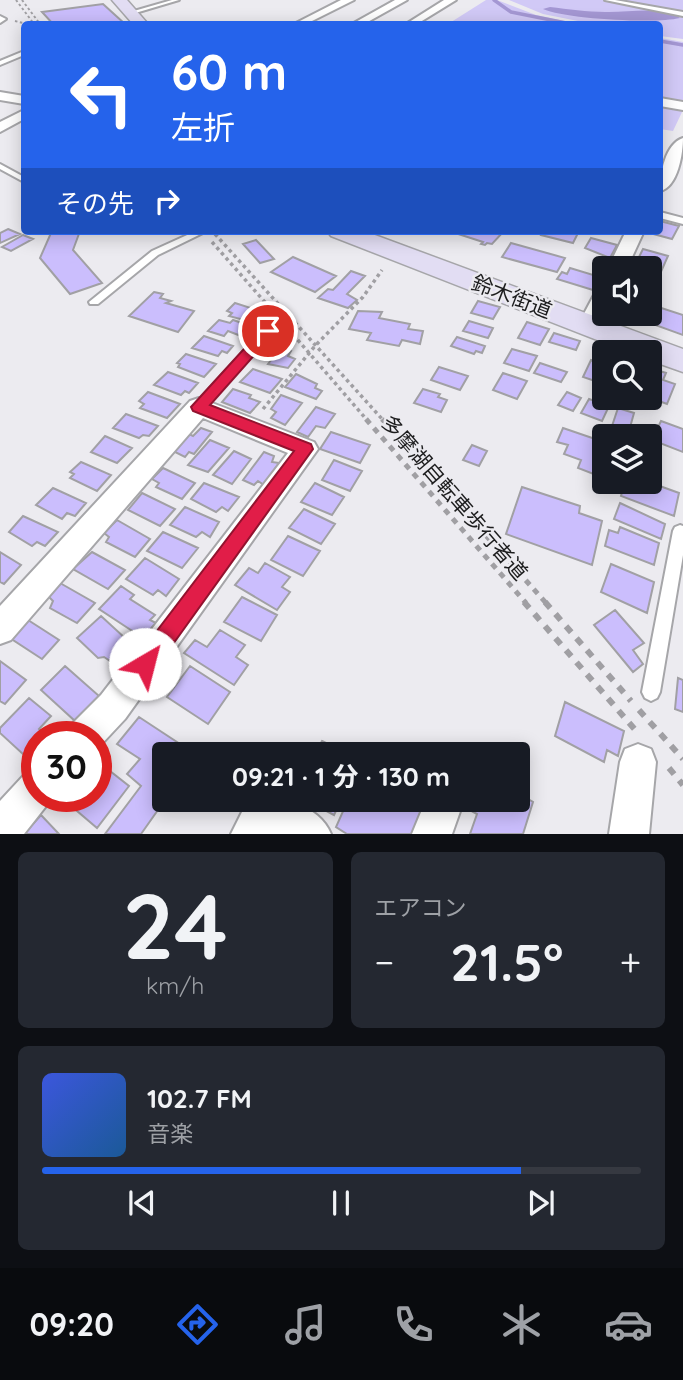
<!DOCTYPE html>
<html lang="ja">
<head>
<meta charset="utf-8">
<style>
  body { margin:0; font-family:Quicksand,"Noto Sans JP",sans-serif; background:#242831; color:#f1f3f6; height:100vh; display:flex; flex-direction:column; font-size:26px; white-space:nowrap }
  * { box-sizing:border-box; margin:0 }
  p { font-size:23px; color:#9ea1a6 }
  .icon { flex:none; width:38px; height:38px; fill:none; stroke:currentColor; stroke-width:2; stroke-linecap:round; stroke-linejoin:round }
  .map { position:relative; height:834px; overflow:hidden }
  .panel { display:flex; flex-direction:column; gap:18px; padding:18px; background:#0d0f14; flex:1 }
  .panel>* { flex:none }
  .hud { position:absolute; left:21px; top:21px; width:642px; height:214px; border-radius:7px; box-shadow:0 4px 18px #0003; background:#2563eb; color:#fff; overflow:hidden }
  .buttons { position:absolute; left:592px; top:256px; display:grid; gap:14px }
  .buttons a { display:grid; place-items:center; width:70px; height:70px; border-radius:7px; background:#171b24; box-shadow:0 4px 18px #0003; font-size:35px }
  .speed { position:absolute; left:21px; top:721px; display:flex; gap:14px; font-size:35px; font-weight:700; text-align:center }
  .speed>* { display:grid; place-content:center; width:91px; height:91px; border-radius:50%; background:#171b24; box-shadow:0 4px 18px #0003; line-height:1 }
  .speed .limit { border:10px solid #d22; background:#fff; color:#111 }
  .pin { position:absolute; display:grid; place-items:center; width:60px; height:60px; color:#fff; margin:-30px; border:4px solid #fff; border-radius:50%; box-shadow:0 2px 7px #0007 }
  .me { position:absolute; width:77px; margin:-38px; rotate:37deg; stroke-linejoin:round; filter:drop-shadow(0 0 5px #0008) }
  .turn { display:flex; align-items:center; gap:24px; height:147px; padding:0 35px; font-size:32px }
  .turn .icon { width:91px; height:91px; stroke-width:2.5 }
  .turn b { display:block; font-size:49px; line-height:60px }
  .then { display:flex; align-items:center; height:66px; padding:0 35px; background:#0003; gap:14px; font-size:26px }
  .big { font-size:52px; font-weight:700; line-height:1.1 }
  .panel .tile { flex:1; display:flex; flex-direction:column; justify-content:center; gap:10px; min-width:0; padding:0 24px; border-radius:10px; background:#242831 }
  .panel .dial { align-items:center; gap:0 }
  .dial b { font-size:91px; line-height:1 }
  .song { display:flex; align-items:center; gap:21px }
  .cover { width:84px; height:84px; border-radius:10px; background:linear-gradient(135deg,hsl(230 70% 55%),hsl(210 70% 35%)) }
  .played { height:7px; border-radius:4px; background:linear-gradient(90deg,#2563eb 80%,#363941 80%) }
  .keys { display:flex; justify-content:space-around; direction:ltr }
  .heat { display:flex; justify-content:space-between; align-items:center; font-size:38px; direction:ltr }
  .panel .tiles { flex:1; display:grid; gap:18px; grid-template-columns:1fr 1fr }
  .tile:last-child { grid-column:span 2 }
  .trip { position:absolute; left:152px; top:742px; width:378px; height:70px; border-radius:7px; background:#171b24; box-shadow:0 4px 18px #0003; font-weight:700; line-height:70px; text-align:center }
  .dock { display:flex; height:112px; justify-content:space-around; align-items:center; background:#090b0e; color:#9ea1a6 }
  .dock .icon { width:49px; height:49px }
  .dock .active { color:#2563eb }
  .dock b { font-size:32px; color:#f1f3f6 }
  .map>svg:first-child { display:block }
  .green { fill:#d1c9f6 }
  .water { fill:#a497d3 }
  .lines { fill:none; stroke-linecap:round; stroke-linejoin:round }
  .stream { stroke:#a497d3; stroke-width:3.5 }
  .building { fill:#cbbefd; stroke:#a1a0a4; stroke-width:2 }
  .lane-casing { stroke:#a6a6a9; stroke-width:4 }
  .street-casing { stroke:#a6a6a9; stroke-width:4 }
  .secondary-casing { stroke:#a6a6a9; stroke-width:3 }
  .path-far3 { stroke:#a09fa3; stroke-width:2; stroke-dasharray:2.5 2.5; stroke-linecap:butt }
  .path-far2 { stroke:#a09fa3; stroke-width:3.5; stroke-dasharray:3.5 3.5; stroke-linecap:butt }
  .path-far1 { stroke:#a09fa3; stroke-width:5; stroke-dasharray:6 6; stroke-linecap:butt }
  .path { stroke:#a09fa3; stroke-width:6; stroke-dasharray:8 8; stroke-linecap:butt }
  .lane { fill:#fff; fill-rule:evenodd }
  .street { fill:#fff; fill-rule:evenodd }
  .secondary { fill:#e2ddf3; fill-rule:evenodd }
  .route { fill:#e11d48; stroke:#92132f; stroke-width:2 }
  .labels { text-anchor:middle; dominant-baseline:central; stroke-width:5; stroke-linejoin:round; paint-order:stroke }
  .street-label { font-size:21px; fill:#1c1c1d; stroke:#ecebf0 }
</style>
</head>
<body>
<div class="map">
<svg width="683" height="834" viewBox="0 0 683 834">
  <rect width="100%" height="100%" fill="#ecebf0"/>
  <path class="green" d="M 486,0 L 497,0 L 536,15 L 579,24 L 448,24 Z
    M 509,0 L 683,0 L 683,39 L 660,36 L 660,24 L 593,24 L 543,14 Z
    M 660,38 L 683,42 L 683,110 L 673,131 L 660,129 Z"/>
  <path class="water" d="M 550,7 C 568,9 587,12 605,12 C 627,13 662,5 680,18 C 656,24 565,19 543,9 Z"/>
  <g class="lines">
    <path class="stream" d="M 494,0 L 511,12 L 571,24
      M 660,41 L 683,45"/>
  </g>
  <path class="building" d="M 103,4 L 125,24 L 53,24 L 42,12 Z
    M 660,221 L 679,226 L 672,239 L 646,232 L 660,231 Z
    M 8,229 L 20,234 L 0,243 L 0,233 Z
    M 80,231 L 73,250 L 102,283 L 70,294 L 40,258 L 51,233 Z
    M 449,231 L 504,231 L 492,244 L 487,243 L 485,245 L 481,244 L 483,242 Z
    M 543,231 L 579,231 L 573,243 L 541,235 Z
    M 23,235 L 33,239 L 11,251 L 2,247 Z
    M 591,238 L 617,245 L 610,258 L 585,248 Z
    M 256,240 L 274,259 L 260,263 L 243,244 Z
    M 511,243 L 565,258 L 557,272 L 502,257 Z
    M 643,249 L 668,256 L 660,274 L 649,271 L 649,268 L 634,267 Z
    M 293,257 L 336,276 L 315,292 L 271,272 Z
    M 570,268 L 600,277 L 593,290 L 557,279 L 562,272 L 567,274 Z
    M 351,271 L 365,276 L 347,294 L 357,300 L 348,308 L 318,298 L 328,289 L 333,290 Z
    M 154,292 L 163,294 L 160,298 L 171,301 L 166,303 L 194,311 L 178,332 L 129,316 Z
    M 478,301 L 500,307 L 493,319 L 471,313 Z
    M 235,303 L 257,310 L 255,314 L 263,316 L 255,323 L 229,316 L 232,313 L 227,311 Z
    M 649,304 L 683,315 L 683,335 L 636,318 L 639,313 L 649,313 Z
    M 358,311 L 382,312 L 379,318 L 410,324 L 408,329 L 423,331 L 420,344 L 402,340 L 399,346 L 367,340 L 371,333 L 349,329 Z
    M 219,320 L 230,323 L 233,320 L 251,326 L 241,336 L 228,331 L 224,336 L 208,331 Z
    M 469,321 L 493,328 L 488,338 L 463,331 Z
    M 527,322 L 549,329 L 540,345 L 518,338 Z
    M 554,333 L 580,341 L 576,350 L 549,342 Z
    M 204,336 L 233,346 L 227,353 L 222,351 L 218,356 L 192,348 Z
    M 457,337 L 485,346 L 482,353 L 476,351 L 474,354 L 451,346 Z
    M 269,345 L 291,351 L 288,356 L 295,359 L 288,368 L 268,364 L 272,359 L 263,356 Z
    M 512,349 L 537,356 L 529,371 L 504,363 Z
    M 186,354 L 216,364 L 204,377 L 178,367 L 180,364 L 177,363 Z
    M 591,360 L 602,364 L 604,360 L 604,384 L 583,377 Z
    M 540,363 L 567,372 L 561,382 L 534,373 Z
    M 439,367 L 468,376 L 460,390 L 431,380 Z
    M 253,369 L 282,379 L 270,393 L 240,382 Z
    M 653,369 L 666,373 L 663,380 L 675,384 L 667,404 L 648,397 Z
    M 168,372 L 198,383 L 189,393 L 185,391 L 181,395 L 154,385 Z
    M 503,373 L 527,381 L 517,399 L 493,390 Z
    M 296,374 L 317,384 L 315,388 L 322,391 L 316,399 L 285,387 Z
    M 233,389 L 251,395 L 249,398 L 260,402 L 250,413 L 222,402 Z
    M 423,389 L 440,394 L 438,397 L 447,400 L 441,412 L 414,403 Z
    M 148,392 L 180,404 L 167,418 L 140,408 L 144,404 L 139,401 Z
    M 567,392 L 581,398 L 573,411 L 558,405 Z
    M 281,395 L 302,403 L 285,425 L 271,418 L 276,412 L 271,409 Z
    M 589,399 L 609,406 L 602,421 L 581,413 Z
    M 316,407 L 335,414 L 325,428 L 316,426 L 308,437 L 297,432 Z
    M 618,408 L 634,413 L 629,431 L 612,426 Z
    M 126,414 L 158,426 L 149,436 L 143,435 L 139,438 L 113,428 Z
    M 661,421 L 683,429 L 683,452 L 652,440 Z
    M 201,428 L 212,432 L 194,454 L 189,452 L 185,457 L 171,450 L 187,433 L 193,436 Z
    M 563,428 L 604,442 L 604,478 L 578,468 L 581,460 L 564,454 L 568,445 L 557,442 Z
    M 331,432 L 370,445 L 360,463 L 320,449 Z
    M 105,436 L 132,448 L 117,463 L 91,452 Z
    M 210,440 L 229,448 L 208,472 L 188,465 Z
    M 472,445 L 487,451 L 479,466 L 463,460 Z
    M 234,451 L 251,459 L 232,484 L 213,475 Z
    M 264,452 L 274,456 L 272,462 L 279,463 L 264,485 L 258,481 L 254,485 L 243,480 Z
    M 334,460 L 362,471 L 350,491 L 322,480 Z
    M 81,462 L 111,475 L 97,491 L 70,478 L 74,474 L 70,472 Z
    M 163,468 L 195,483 L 182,499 L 156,487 L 159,483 L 152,479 Z
    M 625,481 L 646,481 L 679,493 L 674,516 L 621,496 Z
    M 204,483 L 239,497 L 228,511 L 222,507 L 216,512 L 191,499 Z
    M 315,483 L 344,497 L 332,515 L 301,502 Z
    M 522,487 L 580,506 L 579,513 L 602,521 L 592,565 L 506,534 Z
    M 53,488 L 86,503 L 75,516 L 67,513 L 62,519 L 36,505 Z
    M 142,493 L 175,509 L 160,526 L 128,510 Z
    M 620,503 L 665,524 L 661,539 L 614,519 Z
    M 185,507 L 219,522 L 210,537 L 202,532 L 196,537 L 170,525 Z
    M 304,509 L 335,524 L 321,544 L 289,528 Z
    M 23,516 L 58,532 L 45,546 L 37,542 L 32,546 L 9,532 Z
    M 117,520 L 150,539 L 135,557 L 106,542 L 109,537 L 104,533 Z
    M 620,527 L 659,543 L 654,565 L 605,546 L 609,530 L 618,533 Z
    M 163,532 L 198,548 L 182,568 L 147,551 Z
    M 288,536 L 320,551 L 303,576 L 271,560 Z
    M 0,552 L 21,565 L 4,584 L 0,582 Z
    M 92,552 L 125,570 L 108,589 L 73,569 Z
    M 145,558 L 179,579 L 166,596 L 158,590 L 153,595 L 126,579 Z
    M 265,563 L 290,577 L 282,587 L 290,592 L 277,610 L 235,585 L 249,568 L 258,573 Z
    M 611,564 L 654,582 L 647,613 L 601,592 Z
    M 60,583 L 95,603 L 77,623 L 50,608 L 53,601 L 48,596 Z
    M 121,586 L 134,595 L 130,599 L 155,615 L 150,620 L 156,623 L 143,638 L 99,609 Z
    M 242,597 L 277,615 L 261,641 L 224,622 Z
    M 615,610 L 644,643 L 633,650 L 643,664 L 633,672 L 594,625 Z
    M 101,616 L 125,638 L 123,644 L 131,648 L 116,665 L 104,657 L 98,658 L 77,638 Z
    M 28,620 L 59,640 L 42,659 L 10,638 Z
    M 220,630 L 245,645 L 236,657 L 248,665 L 234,685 L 184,653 L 195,640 L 207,647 Z
    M 0,661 L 26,680 L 5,704 L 0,701 Z
    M 65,666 L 99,696 L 75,721 L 41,690 Z
    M 190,666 L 230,692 L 208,724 L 167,697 Z
    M 678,678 L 683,680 L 683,712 L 675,709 Z
    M 29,698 L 51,716 L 39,729 L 44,734 L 37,737 L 36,766 L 0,733 L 0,728 Z
    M 565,702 L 624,731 L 618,756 L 607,750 L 604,762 L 555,736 Z
    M 139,717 L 180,744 L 173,754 L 164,754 L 164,765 L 157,776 L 164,781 L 165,800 L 141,834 L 105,834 L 141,786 L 127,774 L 140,759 L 117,744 Z
    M 322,741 L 348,754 L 315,754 Z
    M 96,760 L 129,786 L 97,828 L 63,799 L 65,796 L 96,796 Z
    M 518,793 L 533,802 L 523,834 L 470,834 L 477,814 L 466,808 L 469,800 L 518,800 Z
    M 306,800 L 341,800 L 334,815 Z
    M 348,800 L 425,800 L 427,801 L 415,834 L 347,834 L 336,827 Z
    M 41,815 L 59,834 L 24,834 Z"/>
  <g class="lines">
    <defs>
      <path id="lane" d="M 172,0 L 179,0 L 132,14 L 127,13 Z
        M 605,0 L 615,0 L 683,12 L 683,16 Z
        M 24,51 L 24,55 L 0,65 L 0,61 Z
        M 0,164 L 24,177 L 24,182 L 0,169 Z
        M 660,212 L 683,218 L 683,224 L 660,218 Z
        M 196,231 L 207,231 L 158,255 L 98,304 L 90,304 L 89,302 L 152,251 Z
        M 268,328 L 273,331 L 272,333 L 203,410 L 195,410 L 193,407 L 195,404 L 264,329 Z
        M 680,525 L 683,526 L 683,555 L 660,692 L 657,698 L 651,701 L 645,698 L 642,692 L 673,531 L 675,527 Z"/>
      <path id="street" d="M 341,0 L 354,0 L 306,24 L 294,24 Z
        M 395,0 L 407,0 L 364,24 L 352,24 Z
        M 444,0 L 456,0 L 417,24 L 406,24 Z
        M 0,16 L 6,19 L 0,23 Z
        M 0,92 L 24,96 L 24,104 L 0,100 Z
        M 660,98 L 683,102 L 683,110 L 660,106 Z
        M 24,110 L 24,119 L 0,132 L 0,122 Z
        M 683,138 C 683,153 678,187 660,191 C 660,174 665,144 683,138 Z
        M 626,231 L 644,231 L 627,268 L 608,268 Z
        M 604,289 C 604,306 606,315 596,330 L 582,330 L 578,325 L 594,295 L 597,291 Z
        M 199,398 L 314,442 L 318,449 L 125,719 L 96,750 L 96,737 L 67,737 L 72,724 L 101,695 L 288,453 L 203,418 L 11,640 L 0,644 L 0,606 L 190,401 Z
        M 638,744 L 651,749 L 656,762 L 649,834 L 609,834 L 620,762 L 625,749 Z
        M 37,769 L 37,796 L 52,796 L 50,801 L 24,834 L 0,834 L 0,801 L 24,775 Z
        M 248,800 C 279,800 317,801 331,834 L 231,834 Z
        M 426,800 L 464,800 L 452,834 L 412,834 Z"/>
      <path id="secondary" d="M 112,0 L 127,0 L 148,24 L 133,24 Z
        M 327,231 L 364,231 L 683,349 L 683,372 L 649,360 L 649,352 L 628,352 L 331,236 Z"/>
    </defs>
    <use href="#lane" class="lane-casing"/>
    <use href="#street" class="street-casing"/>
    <use href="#secondary" class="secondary-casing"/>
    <path class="path-far3" d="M 16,0 L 34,24
      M 22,0 L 40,24
      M 15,21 L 27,24"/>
    <path class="path-far2" d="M 215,234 L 383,420
      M 212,242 L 278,317
      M 284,324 L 367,420
      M 263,409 L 315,346 L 363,297 L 382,270"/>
    <path class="path-far1" d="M 366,419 L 526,603
      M 382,419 L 546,603"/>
    <path class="path" d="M 524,602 L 638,733
      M 545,602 L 631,701
      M 639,710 L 683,759
      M 669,768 L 683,785"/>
    <use href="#lane" class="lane"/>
    <use href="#street" class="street"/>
    <use href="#secondary" class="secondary"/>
  </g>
  <path class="route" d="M 268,327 L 273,328 L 273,334 L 210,405 L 311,444 L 313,449 L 153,672 L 145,675 L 137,672 L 134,664 L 137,657 L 294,451 L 193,411 L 191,407 L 263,328 Z"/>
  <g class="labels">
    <g class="street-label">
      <text transform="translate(512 296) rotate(21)">鈴木街道</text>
      <text transform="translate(455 497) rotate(49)">多摩湖自転車歩行者道</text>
    </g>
  </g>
</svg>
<div class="buttons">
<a><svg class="icon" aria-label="sound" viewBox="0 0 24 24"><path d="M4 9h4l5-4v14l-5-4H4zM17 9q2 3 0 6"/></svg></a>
<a><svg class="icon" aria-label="search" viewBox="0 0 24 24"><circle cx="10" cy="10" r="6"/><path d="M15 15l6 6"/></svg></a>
<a><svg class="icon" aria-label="layers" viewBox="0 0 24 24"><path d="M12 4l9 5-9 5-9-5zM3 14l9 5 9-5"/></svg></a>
</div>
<div class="speed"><div class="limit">30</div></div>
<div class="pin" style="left:268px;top:331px;background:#d93025"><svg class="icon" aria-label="arrive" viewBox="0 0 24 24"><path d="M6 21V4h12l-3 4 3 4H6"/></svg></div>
<svg class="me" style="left:145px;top:664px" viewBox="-20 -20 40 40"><circle r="19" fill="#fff"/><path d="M0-13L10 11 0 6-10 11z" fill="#e11d48"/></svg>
<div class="trip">09:21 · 1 分 · 130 m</div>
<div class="hud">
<div class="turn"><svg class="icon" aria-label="left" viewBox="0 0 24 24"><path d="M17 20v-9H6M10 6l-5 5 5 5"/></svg><div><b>60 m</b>左折</div></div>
<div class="then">その先<svg class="icon" aria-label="right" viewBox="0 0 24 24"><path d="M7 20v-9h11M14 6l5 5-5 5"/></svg></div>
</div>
</div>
<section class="panel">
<div class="tiles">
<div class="tile dial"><b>24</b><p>km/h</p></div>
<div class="tile"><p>エアコン</p>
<div class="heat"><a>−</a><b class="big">21.5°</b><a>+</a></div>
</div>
<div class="tile">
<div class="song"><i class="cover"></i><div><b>102.7 FM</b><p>音楽</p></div></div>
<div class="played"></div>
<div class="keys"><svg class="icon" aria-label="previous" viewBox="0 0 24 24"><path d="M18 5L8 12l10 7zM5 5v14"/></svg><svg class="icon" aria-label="pause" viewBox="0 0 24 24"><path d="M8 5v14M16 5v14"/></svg><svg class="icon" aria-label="next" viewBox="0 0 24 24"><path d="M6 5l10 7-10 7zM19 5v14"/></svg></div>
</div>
</div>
</section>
<nav class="dock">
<b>09:20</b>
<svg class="icon active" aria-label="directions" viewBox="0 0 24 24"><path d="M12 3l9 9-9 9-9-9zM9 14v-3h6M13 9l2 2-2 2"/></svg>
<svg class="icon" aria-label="music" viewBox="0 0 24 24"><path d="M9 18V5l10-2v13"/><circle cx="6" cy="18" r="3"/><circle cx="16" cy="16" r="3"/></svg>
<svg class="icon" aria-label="phone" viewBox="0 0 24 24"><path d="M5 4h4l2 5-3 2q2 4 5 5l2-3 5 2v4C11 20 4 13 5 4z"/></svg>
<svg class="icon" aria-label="climate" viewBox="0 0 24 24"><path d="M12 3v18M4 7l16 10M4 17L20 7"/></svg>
<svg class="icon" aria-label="car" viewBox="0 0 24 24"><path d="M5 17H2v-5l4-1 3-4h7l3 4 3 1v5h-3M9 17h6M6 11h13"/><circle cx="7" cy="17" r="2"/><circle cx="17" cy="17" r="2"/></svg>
</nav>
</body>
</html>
